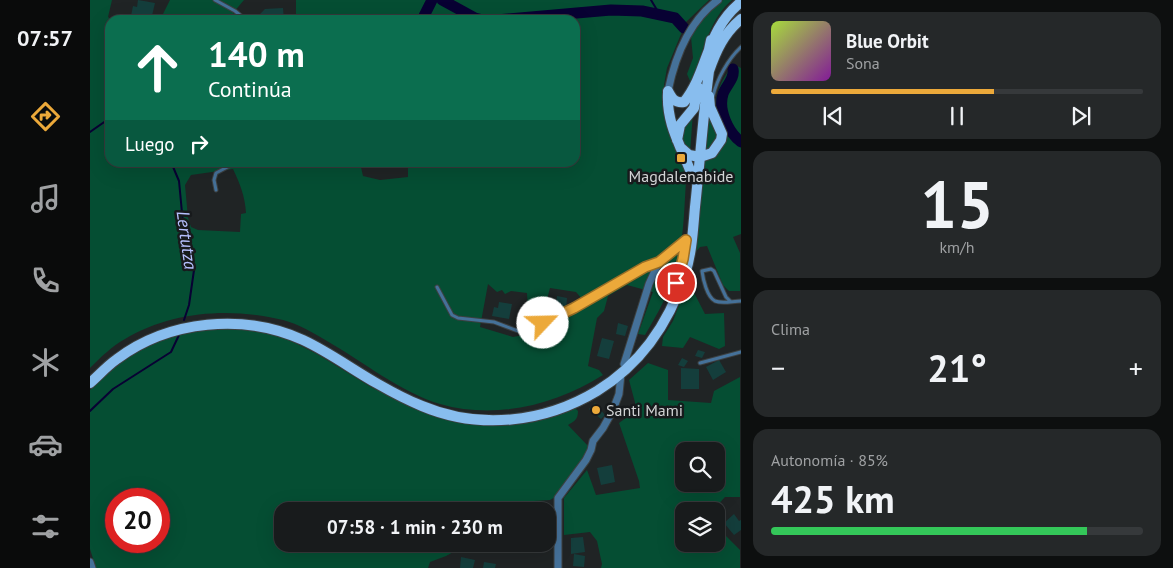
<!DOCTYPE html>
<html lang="es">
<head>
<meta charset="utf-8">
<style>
  body { margin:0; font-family:"PT Sans",sans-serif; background:#252829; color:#f1f3f6; height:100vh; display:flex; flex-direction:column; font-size:19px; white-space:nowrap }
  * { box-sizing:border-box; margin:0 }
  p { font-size:16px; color:#9fa1a3 }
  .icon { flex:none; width:28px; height:28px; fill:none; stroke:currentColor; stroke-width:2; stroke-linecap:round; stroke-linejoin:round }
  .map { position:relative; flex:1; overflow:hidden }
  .panel { display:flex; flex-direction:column; gap:12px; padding:12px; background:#0d0f0f; width:432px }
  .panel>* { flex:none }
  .guide { position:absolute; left:15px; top:15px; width:475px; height:152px; border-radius:15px; box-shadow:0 5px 20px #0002,0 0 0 1px #36393b; background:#0b6e4f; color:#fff; overflow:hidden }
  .buttons { position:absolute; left:585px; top:442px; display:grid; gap:10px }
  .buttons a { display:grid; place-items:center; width:50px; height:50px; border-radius:10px; background:#181b1c; box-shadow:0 5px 20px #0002,0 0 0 1px #36393b; font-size:25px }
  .speed { position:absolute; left:15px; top:488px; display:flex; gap:10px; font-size:25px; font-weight:700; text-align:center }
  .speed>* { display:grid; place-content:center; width:65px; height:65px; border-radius:50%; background:#181b1c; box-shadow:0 5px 20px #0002,0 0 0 1px #36393b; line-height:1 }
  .speed .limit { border:8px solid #d22; background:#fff; color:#111 }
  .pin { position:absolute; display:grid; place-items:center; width:42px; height:42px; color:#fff; margin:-21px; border:2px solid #fff; border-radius:50%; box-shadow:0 1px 5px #0007 }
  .me { position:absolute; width:55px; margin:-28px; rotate:66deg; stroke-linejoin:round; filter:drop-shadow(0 0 4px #0008) }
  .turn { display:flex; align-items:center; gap:18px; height:105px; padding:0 20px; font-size:22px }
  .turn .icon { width:65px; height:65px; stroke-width:2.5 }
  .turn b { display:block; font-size:35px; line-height:42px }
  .then { display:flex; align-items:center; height:48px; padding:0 20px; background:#0003; gap:10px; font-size:19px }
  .big { font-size:38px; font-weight:600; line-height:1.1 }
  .panel .card { flex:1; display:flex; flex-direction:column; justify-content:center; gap:8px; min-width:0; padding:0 18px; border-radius:15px; background:#252829 }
  .panel .dial { align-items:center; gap:0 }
  .dial b { font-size:65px; line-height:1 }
  .song { display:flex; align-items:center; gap:15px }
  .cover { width:60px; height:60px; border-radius:8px; background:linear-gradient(135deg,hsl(80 70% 55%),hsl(290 70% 35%)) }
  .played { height:5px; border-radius:2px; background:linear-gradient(90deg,#eca93a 60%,#36393b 60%) }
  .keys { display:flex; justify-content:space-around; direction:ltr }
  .heat { display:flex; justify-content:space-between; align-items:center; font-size:28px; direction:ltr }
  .charge { height:8px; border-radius:4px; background:linear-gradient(90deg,#34c759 85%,#36393b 0) }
  .trip { position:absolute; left:184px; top:502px; width:282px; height:50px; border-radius:15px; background:#181b1c; box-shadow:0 5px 20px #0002,0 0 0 1px #36393b; font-weight:600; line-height:50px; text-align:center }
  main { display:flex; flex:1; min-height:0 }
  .tabs { display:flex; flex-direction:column; width:90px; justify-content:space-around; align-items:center; background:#0a0b0b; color:#9fa1a3 }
  .tabs .icon { width:35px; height:35px }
  .tabs .active { color:#eca93a }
  .tabs b { font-size:22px; color:#f1f3f6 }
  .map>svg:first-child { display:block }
  .green { fill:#054e33; fill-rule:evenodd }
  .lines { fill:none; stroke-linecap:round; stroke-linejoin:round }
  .stream { stroke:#080133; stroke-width:2 }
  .river { stroke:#080133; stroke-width:11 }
  .building { fill:#143e3c }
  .service-casing { stroke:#3c4041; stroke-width:5 }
  .minor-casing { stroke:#3c4041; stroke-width:9 }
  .primary-casing { stroke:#3c4041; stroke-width:12 }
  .service { stroke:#457199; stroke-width:3 }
  .minor { stroke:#457199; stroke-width:7 }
  .primary { stroke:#88bdee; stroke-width:10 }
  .route-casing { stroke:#996e26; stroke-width:12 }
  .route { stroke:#eca93a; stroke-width:9 }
  .poi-dot { fill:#eca93a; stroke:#171a1c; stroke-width:2 }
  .labels { text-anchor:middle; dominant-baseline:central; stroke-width:5; stroke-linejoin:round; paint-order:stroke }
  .poi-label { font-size:16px; fill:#d2d4d5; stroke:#171a1c }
  .water-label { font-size:18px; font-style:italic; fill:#b6c1ff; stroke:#171a1c }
</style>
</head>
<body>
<main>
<nav class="tabs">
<b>07:57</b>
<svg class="icon active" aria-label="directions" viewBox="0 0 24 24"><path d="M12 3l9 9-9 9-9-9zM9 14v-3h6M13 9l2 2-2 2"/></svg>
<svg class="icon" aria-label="music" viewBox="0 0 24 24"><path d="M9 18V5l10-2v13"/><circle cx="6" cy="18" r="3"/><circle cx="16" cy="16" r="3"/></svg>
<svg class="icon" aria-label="phone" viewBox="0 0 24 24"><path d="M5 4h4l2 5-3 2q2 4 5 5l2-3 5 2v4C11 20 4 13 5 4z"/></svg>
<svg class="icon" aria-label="climate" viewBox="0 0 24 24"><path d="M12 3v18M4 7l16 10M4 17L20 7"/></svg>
<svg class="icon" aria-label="car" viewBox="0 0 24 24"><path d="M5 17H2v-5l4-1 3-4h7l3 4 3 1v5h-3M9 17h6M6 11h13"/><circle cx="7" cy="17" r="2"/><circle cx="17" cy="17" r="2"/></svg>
<svg class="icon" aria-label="filters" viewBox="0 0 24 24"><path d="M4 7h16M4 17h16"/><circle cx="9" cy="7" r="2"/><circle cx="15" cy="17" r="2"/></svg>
</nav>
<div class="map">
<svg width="651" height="568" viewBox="0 0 651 568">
  <rect width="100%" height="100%" fill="#202425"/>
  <path class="green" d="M 0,0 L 22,0 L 18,17 L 22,20 L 20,20 L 20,162 L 270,163 L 273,176 L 290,180 L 318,177 L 318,163 L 485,162 L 485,20 L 206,20 L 206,0 L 619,0 L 596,22 L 577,68 L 574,85 L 574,114 L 577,128 L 596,173 L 596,181 C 594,210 594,240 586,267 C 580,292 568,313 555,335 L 548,334 L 563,292 L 537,285 L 518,296 L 514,311 L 507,318 L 498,366 L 509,370 L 513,375 C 465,405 406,420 350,404 C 312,393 272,361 237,341 C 224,333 208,324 193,320 C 141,307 81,311 35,339 C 21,347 11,357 0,368 ZM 143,169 C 150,184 155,196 156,213 L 151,214 L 150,232 L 108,230 L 101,227 L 98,218 L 95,185 L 101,175 ZM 398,284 L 407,292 L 412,290 L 415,294 L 421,291 L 437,293 L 438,309 L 455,307 L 460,288 L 486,292 L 498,306 L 438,334 L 423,337 L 390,327 Z
    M 80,0 L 154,0 L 143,13 L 152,20 L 70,20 Z
    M 633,0 L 642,0 C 621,17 612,52 604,77 L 600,81 L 597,74 L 603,58 L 601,37 L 610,23 L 624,7 Z
    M 643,64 L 651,68 L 651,234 L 643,237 L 650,253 L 650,291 L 639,291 L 633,285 L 617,246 L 610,247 L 604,254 L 614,161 L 636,134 C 635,127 632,122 629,116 C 621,96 633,79 643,64 Z
    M 617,107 L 627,126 L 627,144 L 613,154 Z
    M 603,112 L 600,153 L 592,144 L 592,126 Z
    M 598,281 L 615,314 L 634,313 L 635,346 L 629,349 L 600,337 L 593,348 L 572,346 L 573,337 L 583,321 Z
    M 131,327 L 173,331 L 199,340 L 227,354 L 281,387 L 311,402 L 371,421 L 485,408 L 488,411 C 488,419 485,421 478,425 L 499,447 L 497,453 L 467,496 L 460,500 L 444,501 L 433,511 L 192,511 L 192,544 L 378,544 L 356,556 L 340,562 L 338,568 L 6,568 L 0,549 L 0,390 C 22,365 52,344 84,335 C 99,331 115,330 131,327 ZM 26,499 L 69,499 L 69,541 L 26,541 Z
    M 558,363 L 578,370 L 578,400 L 621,403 L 624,391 L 650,377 L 650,497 L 635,497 L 622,511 L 594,511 L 594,544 L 626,544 L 626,526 L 650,550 L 650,568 L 511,568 L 512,564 L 507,541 L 500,532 L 474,535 L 474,498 L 497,470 L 506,495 L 550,488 L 549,481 L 529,423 L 547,410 L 539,380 ZM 594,451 L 626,451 L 626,484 L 594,484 Z"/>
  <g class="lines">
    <path class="stream" d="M 561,0 L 570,15
      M 0,132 L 20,118
      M 81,162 L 89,181 L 94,234 L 104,270 L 99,305 L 94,320
      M 0,411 L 23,389 L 81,352 L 89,335"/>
    <path class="river" d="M 352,0 L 385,18 L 393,20
      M 332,20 L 342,0
      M 407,20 L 521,10 L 552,11 L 585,18 L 594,28
      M 643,69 C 645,79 636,85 633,94 C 628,110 638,132 651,142"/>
  </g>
  <path class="building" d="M 48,0 L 65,3 L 61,20 L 41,16 L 43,6 L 47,7 Z
    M 193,8 L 194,20 L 171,20 L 170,14 L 175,9 Z
    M 467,296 L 477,298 L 476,310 L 465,309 Z
    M 409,302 L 422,304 L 419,319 L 402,316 L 404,307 L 408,308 Z
    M 528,323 L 538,326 L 535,336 L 526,334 Z
    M 512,338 L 524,341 L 519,359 L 507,356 Z
    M 608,350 L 615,352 L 612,358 L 605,356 Z
    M 592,358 L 598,361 L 594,367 L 588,365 Z
    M 629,360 L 636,372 L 623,380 L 616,367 Z
    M 591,368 L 609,369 L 609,389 L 591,389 Z
    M 505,403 L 515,415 L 511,419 L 499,409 Z
    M 522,465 L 525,482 L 511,485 L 507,468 Z
    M 644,514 L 649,521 L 651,520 L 651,530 L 644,535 L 634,523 Z
    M 493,537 L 495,552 L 481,554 L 481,538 Z
    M 484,554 L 495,556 L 494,567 L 483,566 Z
    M 371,557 L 385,560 L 383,568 L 370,568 Z
    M 394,562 L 406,564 L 405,568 L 393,568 Z"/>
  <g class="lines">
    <defs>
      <path id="service" d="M 125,0 L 145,11 L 156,20
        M 623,96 C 627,79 638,59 651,47
        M 126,190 L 124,180 L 126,173 L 147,162
        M 347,287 L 362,315 L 368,318 L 404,322 L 428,331 L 467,317 L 555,267 L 566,263
        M 640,301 L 636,297 L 624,271 L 621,269 L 612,271 C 613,279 617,297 625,301 C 632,304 643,301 651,301
        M 610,363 L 651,352"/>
      <path id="minor" d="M 578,91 C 585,57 599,21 628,0
        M 534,364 L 559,284 L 569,262 L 596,240
        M 0,562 L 2,568
        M 468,568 L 468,498 L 496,460 L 501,450 L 503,441 L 513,428 L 523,410 L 529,394 L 531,374"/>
      <path id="primary" d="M 617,59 L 621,40
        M 578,91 C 582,99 585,103 594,102 C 619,71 615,31 651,2
        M 578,92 C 576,124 591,146 602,175
        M 587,140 L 590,125 L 604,108 L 608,87
        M 590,147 L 599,155 L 610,157 L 622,153 L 631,140 L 632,134 L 620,107 L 619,96
        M 0,383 C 9,375 17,366 27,359 C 79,320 154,313 213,340 C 239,352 263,370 288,384 C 302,392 317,400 332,406 C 389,430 454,423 507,391 C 551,364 579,323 595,274 C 602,253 603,229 605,207 C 610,161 613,116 619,71 C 626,51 634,33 651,19"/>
    </defs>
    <use href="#service" class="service-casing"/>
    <use href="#minor" class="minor-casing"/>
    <use href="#primary" class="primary-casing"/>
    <use href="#service" class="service"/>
    <use href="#minor" class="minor"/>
    <use href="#primary" class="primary"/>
  </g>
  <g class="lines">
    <defs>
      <path id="route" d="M 453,323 L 484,308 L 555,267 L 569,262 L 596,240 L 593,259 L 586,283"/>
    </defs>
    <use href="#route" class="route-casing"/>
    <use href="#route" class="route"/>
  </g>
  <g class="poi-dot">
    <rect x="586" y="153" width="10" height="10" rx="2.5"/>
    <circle cx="506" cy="410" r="5"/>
  </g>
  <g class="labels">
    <g class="poi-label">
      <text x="591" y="176">Magdalenabide</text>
      <text x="516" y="410" text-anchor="start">Santi Mami</text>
    </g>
    <g class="water-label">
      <text transform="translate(97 240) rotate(82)">Lertutza</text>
    </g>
  </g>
</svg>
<div class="buttons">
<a><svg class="icon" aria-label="search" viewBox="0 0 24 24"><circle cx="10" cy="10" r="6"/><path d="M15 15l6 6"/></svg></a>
<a><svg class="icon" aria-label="layers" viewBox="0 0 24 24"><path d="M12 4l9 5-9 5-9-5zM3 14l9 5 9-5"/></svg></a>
</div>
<div class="speed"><div class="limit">20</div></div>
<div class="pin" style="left:586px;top:283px;background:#d93025"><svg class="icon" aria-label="arrive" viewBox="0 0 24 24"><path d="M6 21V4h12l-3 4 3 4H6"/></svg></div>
<svg class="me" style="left:453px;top:323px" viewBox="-20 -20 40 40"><circle r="19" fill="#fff"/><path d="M0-13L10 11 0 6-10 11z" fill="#eca93a"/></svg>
<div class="trip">07:58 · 1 min · 230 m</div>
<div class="guide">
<div class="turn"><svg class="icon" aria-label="ahead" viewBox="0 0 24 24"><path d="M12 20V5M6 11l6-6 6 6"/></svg><div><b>140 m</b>Continúa</div></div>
<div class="then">Luego<svg class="icon" aria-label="right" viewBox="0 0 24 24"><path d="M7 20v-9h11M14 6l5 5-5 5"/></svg></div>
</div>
</div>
<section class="panel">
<div class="card">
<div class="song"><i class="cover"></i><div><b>Blue Orbit</b><p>Sona</p></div></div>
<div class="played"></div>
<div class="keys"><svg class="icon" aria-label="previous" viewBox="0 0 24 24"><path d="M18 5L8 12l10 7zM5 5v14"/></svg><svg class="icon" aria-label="pause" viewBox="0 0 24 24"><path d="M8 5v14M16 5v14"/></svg><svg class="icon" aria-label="next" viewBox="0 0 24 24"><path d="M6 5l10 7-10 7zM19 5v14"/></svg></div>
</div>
<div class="card dial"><b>15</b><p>km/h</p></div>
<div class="card"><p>Clima</p>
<div class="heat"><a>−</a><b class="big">21°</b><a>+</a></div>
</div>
<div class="card"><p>Autonomía · 85%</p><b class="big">425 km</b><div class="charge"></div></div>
</section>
</main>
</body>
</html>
